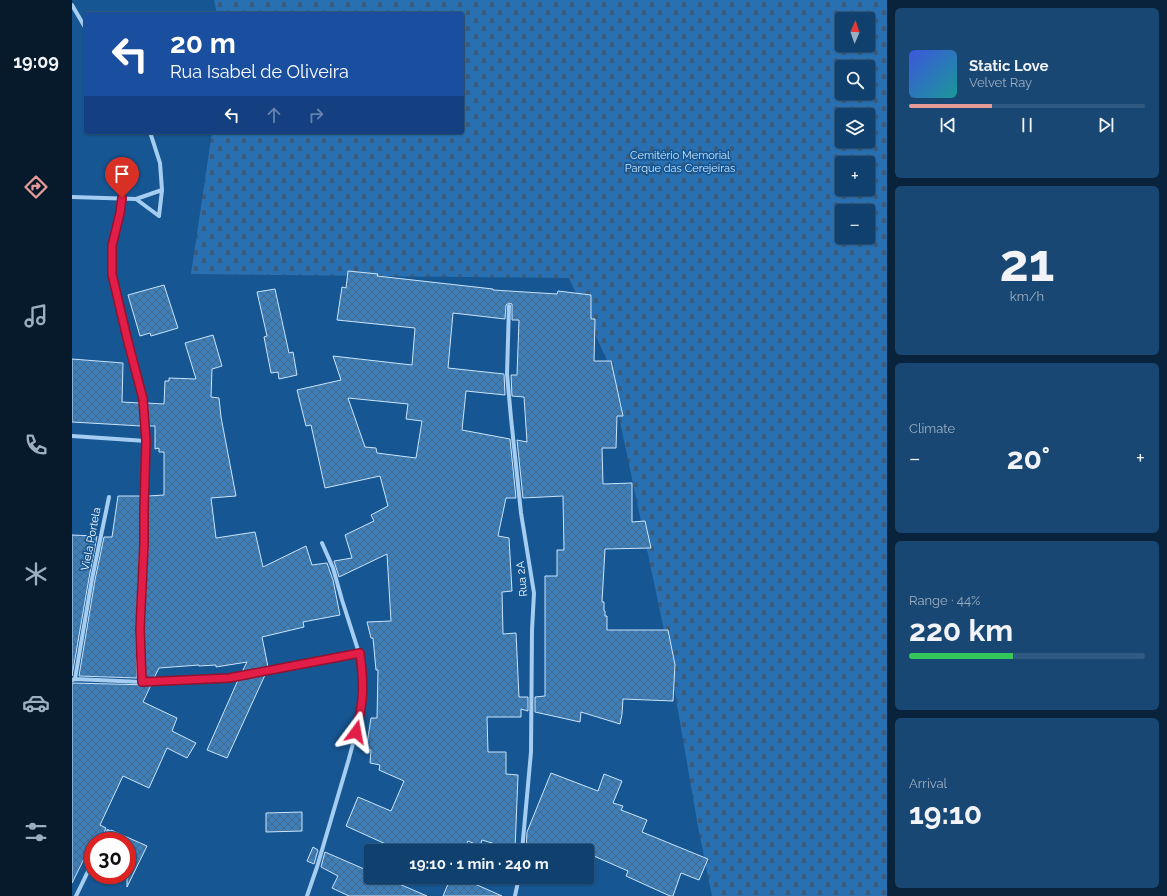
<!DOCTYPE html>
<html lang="en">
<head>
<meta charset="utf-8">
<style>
  body { margin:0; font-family:Raleway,sans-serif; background:#194773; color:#f1f3f6; height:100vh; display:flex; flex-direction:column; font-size:15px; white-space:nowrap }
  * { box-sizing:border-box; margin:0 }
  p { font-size:13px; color:#9cafc2 }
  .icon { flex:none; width:22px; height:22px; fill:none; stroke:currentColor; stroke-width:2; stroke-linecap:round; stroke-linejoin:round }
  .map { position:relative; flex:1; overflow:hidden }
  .details { display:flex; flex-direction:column; gap:8px; padding:8px; background:#09233c; width:280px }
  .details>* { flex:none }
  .banner { position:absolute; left:12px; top:12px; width:380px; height:122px; border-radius:4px; box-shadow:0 1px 3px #0004,0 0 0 1px #305981; background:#1a4fa0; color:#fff; overflow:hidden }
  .needle { width:26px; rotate:2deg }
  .fabs { position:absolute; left:763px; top:12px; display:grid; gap:8px }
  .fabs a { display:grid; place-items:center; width:40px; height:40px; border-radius:4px; background:#10406e; box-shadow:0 1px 3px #0004,0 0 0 1px #305981; font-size:20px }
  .speed { position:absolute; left:12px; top:832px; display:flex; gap:8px; font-size:20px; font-weight:700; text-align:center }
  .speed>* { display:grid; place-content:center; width:52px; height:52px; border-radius:50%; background:#10406e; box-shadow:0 1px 3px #0004,0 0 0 1px #305981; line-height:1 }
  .speed .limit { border:6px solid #d22; background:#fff; color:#111 }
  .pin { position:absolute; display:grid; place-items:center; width:34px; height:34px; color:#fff; margin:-41px -17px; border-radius:50% 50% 50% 0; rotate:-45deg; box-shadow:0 0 4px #0007 }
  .pin .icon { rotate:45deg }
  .me { position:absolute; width:44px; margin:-22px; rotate:13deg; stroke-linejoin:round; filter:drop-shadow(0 0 3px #0008) }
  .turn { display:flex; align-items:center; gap:14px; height:84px; padding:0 20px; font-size:18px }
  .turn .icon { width:52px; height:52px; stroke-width:2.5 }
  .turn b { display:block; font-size:28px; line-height:34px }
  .lanes { display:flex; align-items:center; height:38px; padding:0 20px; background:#0003; justify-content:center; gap:20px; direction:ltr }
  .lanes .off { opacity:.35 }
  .big { font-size:30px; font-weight:700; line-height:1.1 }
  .details .card { flex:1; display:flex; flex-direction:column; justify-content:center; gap:6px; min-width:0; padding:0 14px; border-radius:6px; background:#194773 }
  .details .dial { align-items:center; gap:0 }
  .dial b { font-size:52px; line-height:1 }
  .song { display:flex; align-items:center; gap:12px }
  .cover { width:48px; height:48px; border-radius:6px; background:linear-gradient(135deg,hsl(230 70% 55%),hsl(180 70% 35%)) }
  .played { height:4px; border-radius:2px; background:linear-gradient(90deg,#e69b98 35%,#305981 35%) }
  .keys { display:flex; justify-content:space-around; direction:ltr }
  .heat { display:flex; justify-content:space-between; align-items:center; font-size:22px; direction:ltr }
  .charge { height:6px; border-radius:3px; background:linear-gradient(90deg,#34c759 44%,#305981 0) }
  .trip { position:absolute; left:292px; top:844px; width:230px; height:40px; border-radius:4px; background:#10406e; box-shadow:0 1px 3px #0004,0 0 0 1px #305981; font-weight:700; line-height:40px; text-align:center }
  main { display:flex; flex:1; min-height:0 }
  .tabs { display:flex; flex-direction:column; width:72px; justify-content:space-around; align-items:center; background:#061a2c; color:#9cafc2 }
  .tabs .icon { width:28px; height:28px }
  .tabs .active { color:#e69b98 }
  .tabs b { font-size:18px; color:#f1f3f6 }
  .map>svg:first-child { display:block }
  .cemetery { fill:url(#cemetery-stones); fill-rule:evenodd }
  .building { fill:url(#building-cross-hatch); stroke:#cbe5fc; fill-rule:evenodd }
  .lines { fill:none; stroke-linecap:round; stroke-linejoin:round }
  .street { stroke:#a4cdf1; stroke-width:4 }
  .route-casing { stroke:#92132f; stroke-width:10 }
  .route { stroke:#e11d48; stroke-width:7 }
  .labels { text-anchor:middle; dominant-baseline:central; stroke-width:3.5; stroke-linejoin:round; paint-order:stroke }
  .park-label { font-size:11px; fill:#cbe5fc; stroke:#165692 }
  .street-label { font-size:11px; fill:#fff; stroke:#165692 }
</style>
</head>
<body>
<main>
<nav class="tabs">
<b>19:09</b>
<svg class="icon active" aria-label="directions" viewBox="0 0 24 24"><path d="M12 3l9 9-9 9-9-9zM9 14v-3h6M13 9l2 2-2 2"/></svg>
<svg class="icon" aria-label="music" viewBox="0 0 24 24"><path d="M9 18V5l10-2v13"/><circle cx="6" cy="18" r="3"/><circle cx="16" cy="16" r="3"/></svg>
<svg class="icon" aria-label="phone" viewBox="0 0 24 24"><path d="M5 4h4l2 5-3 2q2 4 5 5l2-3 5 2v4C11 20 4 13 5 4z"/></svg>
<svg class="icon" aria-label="climate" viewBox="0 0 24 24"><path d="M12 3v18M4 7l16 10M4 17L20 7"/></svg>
<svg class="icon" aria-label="car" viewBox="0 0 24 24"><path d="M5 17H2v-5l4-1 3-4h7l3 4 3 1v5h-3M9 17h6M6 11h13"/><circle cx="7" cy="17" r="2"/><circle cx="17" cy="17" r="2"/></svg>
<svg class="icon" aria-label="filters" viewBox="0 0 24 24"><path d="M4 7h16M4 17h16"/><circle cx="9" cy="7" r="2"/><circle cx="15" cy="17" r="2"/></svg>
</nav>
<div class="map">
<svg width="815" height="896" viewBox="0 0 815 896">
  <defs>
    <pattern id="cemetery-stones" width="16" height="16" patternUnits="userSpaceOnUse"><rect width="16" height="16" fill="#2870b1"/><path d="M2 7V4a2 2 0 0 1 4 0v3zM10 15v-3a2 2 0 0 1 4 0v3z" fill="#3e5a74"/></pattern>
    <pattern id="building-cross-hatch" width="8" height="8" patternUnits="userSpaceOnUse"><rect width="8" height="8" fill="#3e7fba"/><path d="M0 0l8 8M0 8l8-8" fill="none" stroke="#446888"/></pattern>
  </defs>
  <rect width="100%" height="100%" fill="#165692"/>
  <path class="cemetery" d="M 142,0 L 815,0 L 815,896 L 640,896 L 626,827 L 593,635 L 535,360 L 497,278 L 119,274 L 140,132 L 390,132 L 390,14 L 145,14 ZM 770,19 L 796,19 L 796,45 L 770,45 ZM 770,67 L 796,67 L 796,93 L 770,93 ZM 770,115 L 796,115 L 796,141 L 770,141 ZM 770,163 L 796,163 L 796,189 L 770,189 ZM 770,211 L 796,211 L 796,237 L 770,237 Z"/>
  <path class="building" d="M 276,271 L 306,274 L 305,276 L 421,289 L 421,290 L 485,294 L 486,291 L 519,295 L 519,319 L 523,319 L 522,361 L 539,361 L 551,416 L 545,416 L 544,448 L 530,448 L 531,484 L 560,483 L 560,522 L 573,521 L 579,548 L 533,549 L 530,602 L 532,602 L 532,611 L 533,611 L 533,616 L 535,616 L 535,630 L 596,630 L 603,665 L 601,701 L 551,699 L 550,714 L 548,724 L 509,712 L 508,722 L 463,712 L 463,697 L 473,696 L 473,576 L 485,576 L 485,550 L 492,550 L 491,496 L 451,498 L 445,440 L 455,442 L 452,397 L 440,396 L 439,375 L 445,375 L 447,320 L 440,320 L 440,304 L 437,303 L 434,305 L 433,319 L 381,313 L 376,368 L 432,374 L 433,395 L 394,391 L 390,430 L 438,439 L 444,498 L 434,498 L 426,536 L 437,538 L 440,591 L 430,592 L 431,634 L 444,633 L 447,697 L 456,697 L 456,711 L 449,709 L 449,717 L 415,717 L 416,752 L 434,752 L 434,774 L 446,775 L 443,850 L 410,840 L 408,846 L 396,841 L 391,851 L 329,851 L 274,826 L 286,797 L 319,811 L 332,781 L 307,770 L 308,765 L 298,763 L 299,750 L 294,750 L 299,718 L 305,718 L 306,670 L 304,670 L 301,638 L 299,638 L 295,622 L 319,621 L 315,554 L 267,577 L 262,561 L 280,558 L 273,535 L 302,521 L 299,515 L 316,506 L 308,476 L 253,488 L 239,425 L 234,426 L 225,390 L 269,380 L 261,356 L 340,365 L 343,328 L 265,320 L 270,287 L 274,288 ZM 276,398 L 336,404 L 334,419 L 350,421 L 344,458 L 305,453 L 304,448 L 293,447 Z
    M 92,285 L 106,328 L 79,336 L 78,333 L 68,336 L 56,295 Z
    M 203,289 L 217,353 L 221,352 L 225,375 L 207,379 L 206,372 L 199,373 L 192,337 L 195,336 L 185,292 Z
    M 141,335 L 150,366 L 140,369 L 139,397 L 147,398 L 149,417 L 164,496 L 139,498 L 144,538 L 183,532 L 191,567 L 234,546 L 240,565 L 255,563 L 261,580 L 268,615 L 231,622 L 232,627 L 190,637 L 196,667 L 170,672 L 175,662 L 144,667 L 144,665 L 127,666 L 127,665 L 87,668 L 82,678 L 72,678 L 72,629 L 76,545 L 76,496 L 92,495 L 92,452 L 87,452 L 87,448 L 83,449 L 83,426 L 76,426 L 75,403 L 92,404 L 93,381 L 97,381 L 97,378 L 124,379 L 113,343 Z
    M 0,359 L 51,363 L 50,402 L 68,403 L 69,426 L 0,422 Z
    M 46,496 L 69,496 L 68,545 L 64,629 L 65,678 L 7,676 L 23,580 L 32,537 L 40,537 Z
    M 0,535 L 25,536 L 17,578 L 0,676 Z
    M 193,675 L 155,758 L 135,750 L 166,680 Z
    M 0,683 L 79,685 L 71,702 L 105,718 L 100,731 L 124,743 L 115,758 L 95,748 L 77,788 L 51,776 L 28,825 L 34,828 L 28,841 L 21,841 L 0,883 Z
    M 479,773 L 526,791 L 532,774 L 550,781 L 541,803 L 551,806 L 549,810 L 575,820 L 570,832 L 636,859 L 627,880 L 609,873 L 601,896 L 598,896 L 554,876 L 556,871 L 515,853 L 515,851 L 454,851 L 455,832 Z
    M 230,812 L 230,831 L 194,832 L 194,813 Z
    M 39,830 L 75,846 L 55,887 L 55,841 L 35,841 Z
    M 241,847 L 246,850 L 242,864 L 235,861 Z
    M 253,852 L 299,872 L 299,877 L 311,877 L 355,896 L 277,896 L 260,888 L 266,876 L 249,867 Z
    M 379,877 L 387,877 L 430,896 L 371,896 Z"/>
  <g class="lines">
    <path class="street" d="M 0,5 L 14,29
      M 78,132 L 88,163 L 90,190 L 87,216
      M 0,197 L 64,199 L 90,190
      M 50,198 L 48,213 L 40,246 L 40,274 L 55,338 L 71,399 L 74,441 L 72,510 L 72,545 L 68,629 L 69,682
      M 64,199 L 87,216
      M 437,306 L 435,374 L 439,418 L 449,513 L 462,593 L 460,630 L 459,752 L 450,851
      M 0,436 L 74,441
      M 3,679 L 20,579 L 37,497
      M 0,680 L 3,679 L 69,682 L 157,678 L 287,653
      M 31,841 L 36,831
      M 4,896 L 21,861
      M 235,896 L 245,867 L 276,762 L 288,718 L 291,697 L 291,680 L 287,653 L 270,600 L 261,568 L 250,543
      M 443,896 L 447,877"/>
  </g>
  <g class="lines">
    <defs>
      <path id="route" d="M 50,198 L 48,213 L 40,246 L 40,274 L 55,338 L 71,399 L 74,441 L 72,510 L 72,545 L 68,629 L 70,682 L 157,678 L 288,653 C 292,684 292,701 284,732"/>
    </defs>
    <use href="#route" class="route-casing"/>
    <use href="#route" class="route"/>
  </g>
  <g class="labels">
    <g class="park-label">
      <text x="608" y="155">Cemitério Memorial<tspan x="608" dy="13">Parque das Cerejeiras</tspan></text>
    </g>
    <g class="street-label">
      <text transform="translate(19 539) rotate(-79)">Viela Portela</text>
      <text transform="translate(450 579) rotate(-96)">Rua 2A</text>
    </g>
  </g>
</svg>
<div class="fabs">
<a><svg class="needle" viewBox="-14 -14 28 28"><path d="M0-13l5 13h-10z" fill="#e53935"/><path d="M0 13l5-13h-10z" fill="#9cafc2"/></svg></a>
<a><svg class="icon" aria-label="search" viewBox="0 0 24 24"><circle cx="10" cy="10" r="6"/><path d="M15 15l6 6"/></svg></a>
<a><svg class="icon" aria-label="layers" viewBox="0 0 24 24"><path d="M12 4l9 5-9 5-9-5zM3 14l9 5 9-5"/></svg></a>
<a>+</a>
<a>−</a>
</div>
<div class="speed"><div class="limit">30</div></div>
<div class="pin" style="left:50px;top:198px;background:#d93025"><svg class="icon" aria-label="arrive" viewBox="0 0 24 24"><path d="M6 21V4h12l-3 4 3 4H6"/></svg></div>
<svg class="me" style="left:284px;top:732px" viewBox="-20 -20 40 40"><path d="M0-17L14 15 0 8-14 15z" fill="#e11d48" stroke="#fff" stroke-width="4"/></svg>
<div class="trip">19:10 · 1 min · 240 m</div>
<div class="banner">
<div class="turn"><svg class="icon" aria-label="left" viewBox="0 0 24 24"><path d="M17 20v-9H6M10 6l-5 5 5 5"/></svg><div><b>20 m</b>Rua Isabel de Oliveira</div></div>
<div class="lanes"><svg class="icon" aria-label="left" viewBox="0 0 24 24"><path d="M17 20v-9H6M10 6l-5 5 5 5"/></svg><svg class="icon off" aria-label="ahead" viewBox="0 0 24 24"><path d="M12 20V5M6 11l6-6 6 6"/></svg><svg class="icon off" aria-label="right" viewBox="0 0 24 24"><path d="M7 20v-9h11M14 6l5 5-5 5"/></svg></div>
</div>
</div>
<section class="details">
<div class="card">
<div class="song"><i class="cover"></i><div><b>Static Love</b><p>Velvet Ray</p></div></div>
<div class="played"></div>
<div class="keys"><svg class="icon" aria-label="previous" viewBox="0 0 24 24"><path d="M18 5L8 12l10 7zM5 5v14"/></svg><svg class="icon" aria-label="pause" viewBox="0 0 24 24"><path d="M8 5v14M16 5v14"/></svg><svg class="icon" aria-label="next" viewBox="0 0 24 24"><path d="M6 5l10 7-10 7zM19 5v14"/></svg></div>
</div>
<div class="card dial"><b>21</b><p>km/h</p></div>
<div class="card"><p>Climate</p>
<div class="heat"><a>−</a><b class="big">20°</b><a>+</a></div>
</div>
<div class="card"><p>Range · 44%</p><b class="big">220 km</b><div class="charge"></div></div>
<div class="card"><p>Arrival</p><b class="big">19:10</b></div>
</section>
</main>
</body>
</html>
